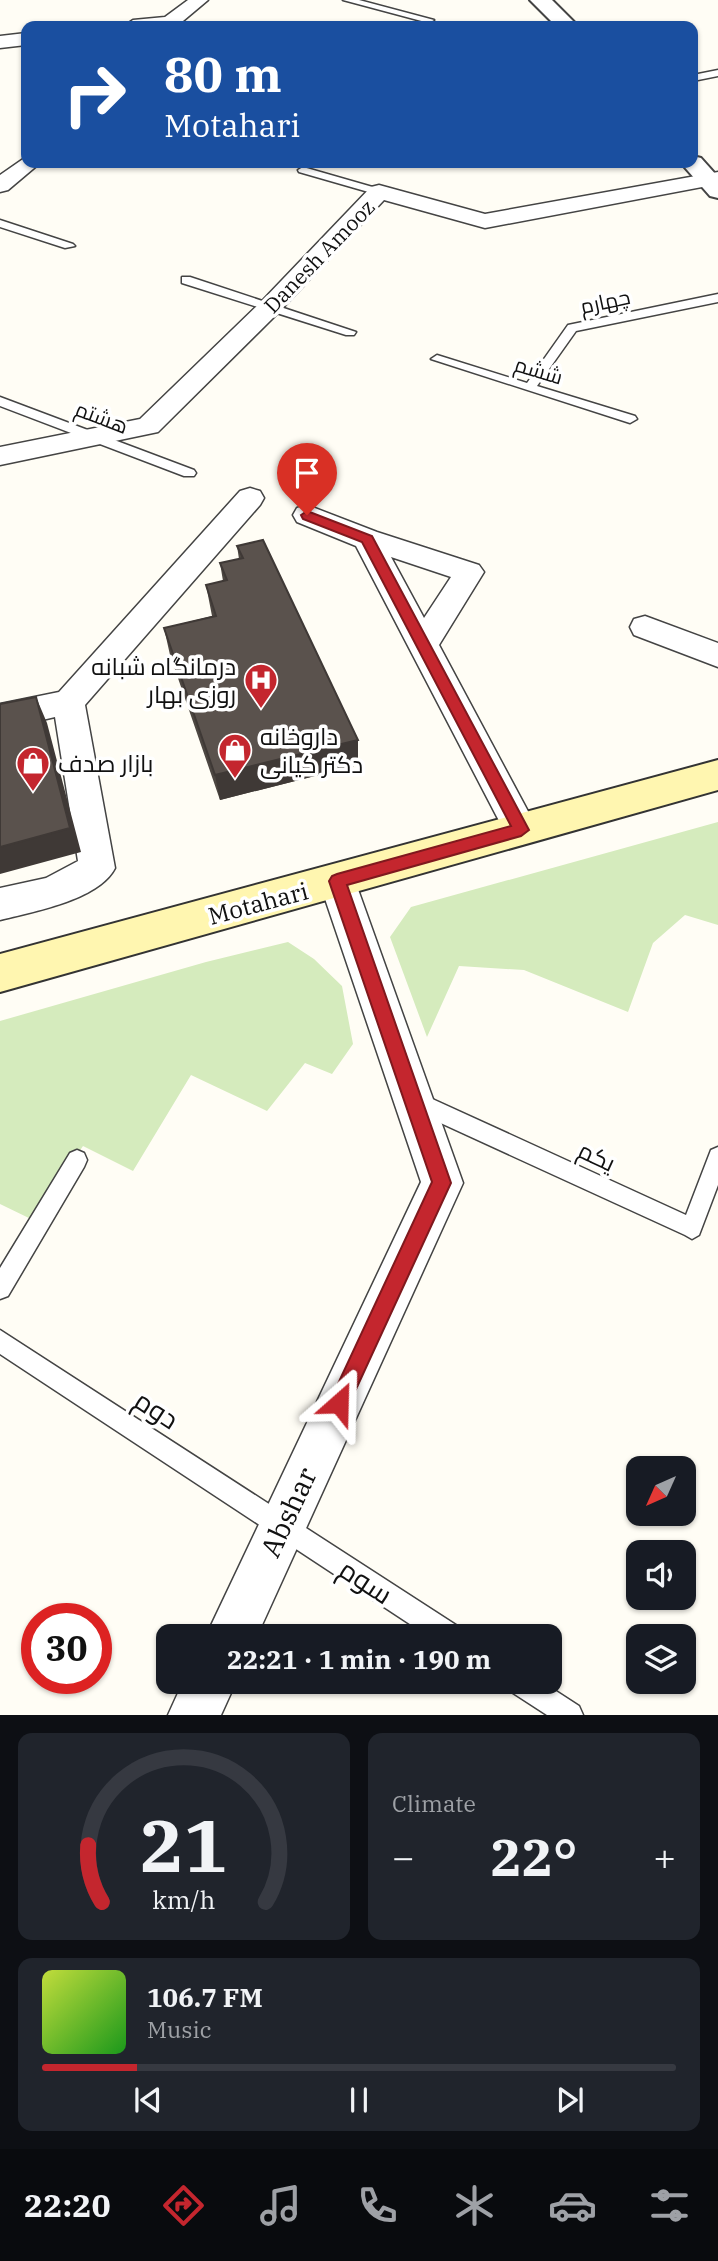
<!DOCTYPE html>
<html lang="en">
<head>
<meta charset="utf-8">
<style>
  body { margin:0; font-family:"IBM Plex Serif",Cairo,serif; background:#20242c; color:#f1f3f6; height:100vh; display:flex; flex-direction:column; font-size:26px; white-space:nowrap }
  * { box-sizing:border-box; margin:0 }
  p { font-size:23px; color:#9ea1a6 }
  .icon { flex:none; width:38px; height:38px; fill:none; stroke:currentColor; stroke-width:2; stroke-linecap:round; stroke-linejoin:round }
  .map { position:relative; height:1715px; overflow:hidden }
  .drawer { display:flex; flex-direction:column; gap:18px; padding:18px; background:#0d0f14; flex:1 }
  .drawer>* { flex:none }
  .guide { position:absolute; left:21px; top:21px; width:677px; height:147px; border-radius:14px; box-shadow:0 2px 5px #0004; background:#1a4fa0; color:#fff; overflow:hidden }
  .needle { width:46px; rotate:225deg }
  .controls { position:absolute; left:626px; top:1456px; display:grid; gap:14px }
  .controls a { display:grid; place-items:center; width:70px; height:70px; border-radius:14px; background:#171b24; box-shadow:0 2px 5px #0004; font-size:35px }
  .speed { position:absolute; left:21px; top:1603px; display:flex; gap:14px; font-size:35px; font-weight:700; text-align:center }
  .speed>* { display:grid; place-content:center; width:91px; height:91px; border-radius:50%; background:#171b24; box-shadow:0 2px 5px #0004; line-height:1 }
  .speed .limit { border:10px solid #d22; background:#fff; color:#111 }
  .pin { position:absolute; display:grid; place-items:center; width:60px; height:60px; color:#fff; margin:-72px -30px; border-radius:50% 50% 50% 0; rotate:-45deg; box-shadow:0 0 7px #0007 }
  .pin .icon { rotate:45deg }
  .me { position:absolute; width:77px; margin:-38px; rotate:25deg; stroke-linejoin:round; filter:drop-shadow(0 0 5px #0008) }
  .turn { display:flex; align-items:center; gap:24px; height:147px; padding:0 28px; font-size:32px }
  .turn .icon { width:91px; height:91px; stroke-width:2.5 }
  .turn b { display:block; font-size:49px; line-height:60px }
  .big { font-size:52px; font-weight:700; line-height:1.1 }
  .drawer .card { flex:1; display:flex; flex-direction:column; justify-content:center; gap:10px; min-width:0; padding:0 24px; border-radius:14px; background:#20242c }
  .drawer .dial { align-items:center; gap:0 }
  .dial svg { height:182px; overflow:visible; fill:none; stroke:#363941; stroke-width:7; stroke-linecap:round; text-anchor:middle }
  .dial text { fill:#f1f3f6; stroke:none }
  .song { display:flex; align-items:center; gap:21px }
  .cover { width:84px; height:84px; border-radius:10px; background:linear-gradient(135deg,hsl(70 70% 55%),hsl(120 70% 35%)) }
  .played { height:7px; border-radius:4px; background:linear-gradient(90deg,#c4262e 15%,#363941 15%) }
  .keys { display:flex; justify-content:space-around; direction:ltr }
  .heat { display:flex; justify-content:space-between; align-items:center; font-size:38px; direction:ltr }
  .drawer .tiles { flex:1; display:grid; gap:18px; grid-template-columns:1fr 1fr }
  .card:last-child { grid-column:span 2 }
  .trip { position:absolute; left:156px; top:1624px; width:406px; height:70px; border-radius:14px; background:#171b24; box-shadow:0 2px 5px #0004; font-weight:700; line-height:70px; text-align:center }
  .dock { display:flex; height:112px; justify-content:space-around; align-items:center; background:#090b0e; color:#9ea1a6 }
  .dock .icon { width:49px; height:49px }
  .dock .selected { color:#c4262e }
  .dock b { font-size:32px; color:#f1f3f6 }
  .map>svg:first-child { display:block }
  .green { fill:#d5ebbd }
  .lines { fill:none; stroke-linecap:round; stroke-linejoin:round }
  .service-casing { stroke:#444; stroke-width:3 }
  .minor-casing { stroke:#444; stroke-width:3 }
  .tertiary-casing { stroke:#444; stroke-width:4 }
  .secondary-casing { stroke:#333; stroke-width:4 }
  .service { fill:#fff; fill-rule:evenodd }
  .minor { fill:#fff; fill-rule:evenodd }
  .tertiary { fill:#fff; fill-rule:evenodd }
  .secondary { fill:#fff6b0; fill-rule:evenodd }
  .wall { fill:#4d4742 }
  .shaded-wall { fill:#3f3936 }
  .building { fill:#5a524d; stroke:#3f3936; stroke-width:2 }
  .route { fill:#c4262e; stroke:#7f191e; stroke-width:2 }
  .labels { text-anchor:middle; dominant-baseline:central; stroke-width:7; stroke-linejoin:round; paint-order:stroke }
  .far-street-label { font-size:21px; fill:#111; stroke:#fff }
  .poi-label { font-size:24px; fill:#111; stroke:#fff; text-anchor:start }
  .street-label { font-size:24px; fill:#111; stroke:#fff }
  .near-street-label { font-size:28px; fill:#111; stroke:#fff }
</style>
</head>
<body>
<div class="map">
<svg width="718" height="1715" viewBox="0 0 718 1715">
  <rect width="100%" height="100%" fill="#fffdf5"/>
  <path class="green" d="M 718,822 L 718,925 L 685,915 L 653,943 L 628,1012 L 524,970 L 459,966 L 427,1037 L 390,937 L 411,907 Z
    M 288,942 L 314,959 L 342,986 L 353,1044 L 332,1074 L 305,1063 L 267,1111 L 191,1075 L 133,1171 L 83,1146 L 33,1220 L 0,1204 L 0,1021 L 206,962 Z"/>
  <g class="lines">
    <defs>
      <path id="service" d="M 343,0 L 359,0 L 434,20 L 429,23 Z
        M 718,70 L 718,76 L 693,81 L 693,75 Z
        M 303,167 L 383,190 L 384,192 L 379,195 L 299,172 L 298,170 Z
        M 0,220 L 73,244 L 75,246 L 65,248 L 0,227 Z
        M 182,277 L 190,277 L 356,332 L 354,335 L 346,335 L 182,283 Z
        M 718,294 L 718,302 L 576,331 L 537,386 L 635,416 L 637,419 L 630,423 L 431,359 L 437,355 L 527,383 L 568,325 Z
        M 0,397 L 194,470 L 196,473 L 194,476 L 184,476 L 0,406 Z
        M 417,1092 L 686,1215 L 711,1150 L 718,1147 L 718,1185 L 699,1235 L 692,1239 L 685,1235 L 410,1109 L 407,1102 L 410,1095 Z
        M 77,1150 L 84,1153 L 87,1160 L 84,1167 L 8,1296 L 0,1299 L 0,1268 L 70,1153 Z
        M 0,1330 L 459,1627 L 462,1636 L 428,1636 L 0,1354 Z
        M 506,1682 L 542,1682 L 579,1706 L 583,1715 L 547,1715 L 510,1691 Z"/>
      <path id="minor" d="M 188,0 L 208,0 L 177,26 L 124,26 L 133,20 L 165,17 Z
        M 26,33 L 26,45 L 0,48 L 0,36 Z
        M 26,157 L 26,163 L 40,163 L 8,190 L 0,192 L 0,175 Z
        M 718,172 L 718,184 L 485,228 L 384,200 L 279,312 L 158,432 L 0,465 L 0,447 L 140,419 L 261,302 L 371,187 L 379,185 L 485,214 Z
        M 250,488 L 260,491 L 264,498 L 260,505 L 85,705 L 115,868 C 99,900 32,912 0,920 L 0,888 L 46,878 L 78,861 L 55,717 L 0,730 L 0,704 L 59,692 L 240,491 Z
        M 307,505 L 377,532 L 479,565 L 484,572 L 439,645 L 538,830 L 533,840 L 521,845 L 509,840 L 356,546 L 297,522 L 293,515 L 297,508 ZM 391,557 L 451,577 L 424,618 Z
        M 645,616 L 718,643 L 718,667 L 634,635 L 630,627 L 634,619 Z
        M 337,866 L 350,870 L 355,881 L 463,1183 L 257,1636 L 206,1636 L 421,1182 L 319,881 L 324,870 Z
        M 183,1682 L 236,1682 L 221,1715 L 168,1715 Z"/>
      <path id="tertiary" d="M 530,0 L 552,0 L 578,26 L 556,26 Z
        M 693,156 L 701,158 L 718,177 L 718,198 L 710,196 L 681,163 L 693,163 Z"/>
      <path id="secondary" d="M 718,760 L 718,790 L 0,992 L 0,954 Z"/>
    </defs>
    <use href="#service" class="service-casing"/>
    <use href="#minor" class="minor-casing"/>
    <use href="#tertiary" class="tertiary-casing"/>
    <use href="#secondary" class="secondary-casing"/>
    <use href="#service" class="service"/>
    <use href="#minor" class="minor"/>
    <use href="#tertiary" class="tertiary"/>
    <use href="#secondary" class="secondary"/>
  </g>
  <path class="wall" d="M 237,546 L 358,765 L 220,800 L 170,655 L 164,628 L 212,616 L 206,585 L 223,581 L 220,563 L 239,559 Z"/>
  <path class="shaded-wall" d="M 36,697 L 47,723 L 81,852 L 0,874 L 0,847 Z
    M 358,740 L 358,765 L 220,800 L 215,775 Z"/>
  <path class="building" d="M 263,540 L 358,740 L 215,775 L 164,628 L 216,616 L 206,585 L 227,580 L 220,563 L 243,558 L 237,546 Z
    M 36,697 L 70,828 L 0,847 L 0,704 Z"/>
  <path class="route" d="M 307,511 L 372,536 L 529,830 L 521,836 L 347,885 L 451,1183 L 346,1411 L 339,1414 L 332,1411 L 329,1403 L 432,1182 L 329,881 L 332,876 L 337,874 L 511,826 L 362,542 L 303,519 L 301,515 Z"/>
  <defs>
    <symbol id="hospital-pin" viewBox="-11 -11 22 30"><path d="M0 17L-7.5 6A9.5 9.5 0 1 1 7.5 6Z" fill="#c4262e" stroke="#fff"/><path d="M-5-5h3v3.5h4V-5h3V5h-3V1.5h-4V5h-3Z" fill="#fff"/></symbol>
    <symbol id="shop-pin" viewBox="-11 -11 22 30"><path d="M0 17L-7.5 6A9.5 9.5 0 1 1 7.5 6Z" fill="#c4262e" stroke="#fff"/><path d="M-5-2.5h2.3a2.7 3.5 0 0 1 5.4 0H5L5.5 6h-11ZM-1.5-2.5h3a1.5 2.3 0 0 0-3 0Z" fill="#fff"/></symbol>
  </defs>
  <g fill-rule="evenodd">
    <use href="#hospital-pin" x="242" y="661" width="38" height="52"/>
    <use href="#shop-pin" x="216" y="731" width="38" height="52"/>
    <use href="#shop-pin" x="14" y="744" width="38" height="52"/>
  </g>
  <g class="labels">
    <g class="far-street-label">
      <text transform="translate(319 256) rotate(-46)">Danesh Amooz</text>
      <text transform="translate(605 301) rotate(-12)">چهارم</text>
      <text transform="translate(539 370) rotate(17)">ششم</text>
      <text transform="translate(102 417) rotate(21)">هشتم</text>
    </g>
    <g class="poi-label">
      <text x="236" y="666" text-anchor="end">درمانگاه شبانه<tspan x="236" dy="28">روزی بهار</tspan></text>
      <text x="260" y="736">داروخانه<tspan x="260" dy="28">دکتر کیانی</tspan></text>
      <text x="58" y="763">بازار صدف</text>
    </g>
    <g class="street-label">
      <text transform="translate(258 903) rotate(-15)">Motahari</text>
      <text transform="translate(597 1156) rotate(25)">یکم</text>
    </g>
    <g class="near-street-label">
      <text transform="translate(157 1409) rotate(33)">دوم</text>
      <text transform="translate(288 1512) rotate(-65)">Abshar</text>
      <text transform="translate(366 1581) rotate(33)">سوم</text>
    </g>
  </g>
</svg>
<div class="controls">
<a><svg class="needle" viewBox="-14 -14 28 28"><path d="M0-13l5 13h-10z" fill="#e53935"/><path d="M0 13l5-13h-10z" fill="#9ea1a6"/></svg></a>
<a><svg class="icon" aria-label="sound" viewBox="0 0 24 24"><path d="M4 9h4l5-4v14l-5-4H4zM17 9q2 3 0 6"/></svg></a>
<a><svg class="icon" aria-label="layers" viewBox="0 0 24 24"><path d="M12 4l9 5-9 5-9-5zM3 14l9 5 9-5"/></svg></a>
</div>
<div class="speed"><div class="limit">30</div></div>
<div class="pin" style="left:307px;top:515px;background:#d93025"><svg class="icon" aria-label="arrive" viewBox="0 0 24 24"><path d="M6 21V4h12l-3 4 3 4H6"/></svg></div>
<svg class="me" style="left:339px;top:1403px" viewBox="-20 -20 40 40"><path d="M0-17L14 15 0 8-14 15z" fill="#c4262e" stroke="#fff" stroke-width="4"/></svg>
<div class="trip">22:21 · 1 min · 190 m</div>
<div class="guide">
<div class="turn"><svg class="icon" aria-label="right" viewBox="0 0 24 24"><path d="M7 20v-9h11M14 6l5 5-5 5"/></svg><div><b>80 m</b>Motahari</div></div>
</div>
</div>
<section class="drawer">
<div class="tiles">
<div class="card dial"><svg viewBox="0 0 100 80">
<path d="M14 69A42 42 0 1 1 86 69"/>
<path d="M14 69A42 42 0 0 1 8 44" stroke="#c4262e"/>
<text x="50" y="56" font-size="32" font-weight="700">21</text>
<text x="50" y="72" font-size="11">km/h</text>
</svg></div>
<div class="card"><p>Climate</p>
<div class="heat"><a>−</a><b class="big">22°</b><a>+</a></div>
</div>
<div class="card">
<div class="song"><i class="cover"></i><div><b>106.7 FM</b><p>Music</p></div></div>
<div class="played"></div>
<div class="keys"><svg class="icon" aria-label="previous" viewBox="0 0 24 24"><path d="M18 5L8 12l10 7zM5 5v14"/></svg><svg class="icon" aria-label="pause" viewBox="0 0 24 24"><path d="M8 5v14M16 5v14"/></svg><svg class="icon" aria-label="next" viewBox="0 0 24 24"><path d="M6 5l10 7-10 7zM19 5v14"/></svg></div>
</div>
</div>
</section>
<nav class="dock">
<b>22:20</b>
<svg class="icon selected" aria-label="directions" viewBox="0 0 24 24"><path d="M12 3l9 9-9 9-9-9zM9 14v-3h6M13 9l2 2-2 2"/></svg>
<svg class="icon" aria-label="music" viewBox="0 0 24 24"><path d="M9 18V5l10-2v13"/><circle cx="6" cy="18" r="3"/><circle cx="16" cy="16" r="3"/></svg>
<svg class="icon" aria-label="phone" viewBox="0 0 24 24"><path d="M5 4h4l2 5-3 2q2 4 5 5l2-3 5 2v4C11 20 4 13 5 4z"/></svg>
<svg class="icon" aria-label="climate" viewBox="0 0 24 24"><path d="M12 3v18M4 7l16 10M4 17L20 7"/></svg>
<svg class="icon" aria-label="car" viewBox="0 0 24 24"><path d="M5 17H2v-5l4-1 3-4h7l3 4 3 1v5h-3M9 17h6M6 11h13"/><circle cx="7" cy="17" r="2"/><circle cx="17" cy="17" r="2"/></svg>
<svg class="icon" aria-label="filters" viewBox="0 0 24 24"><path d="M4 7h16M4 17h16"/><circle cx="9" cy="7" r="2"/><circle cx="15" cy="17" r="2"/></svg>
</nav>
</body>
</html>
